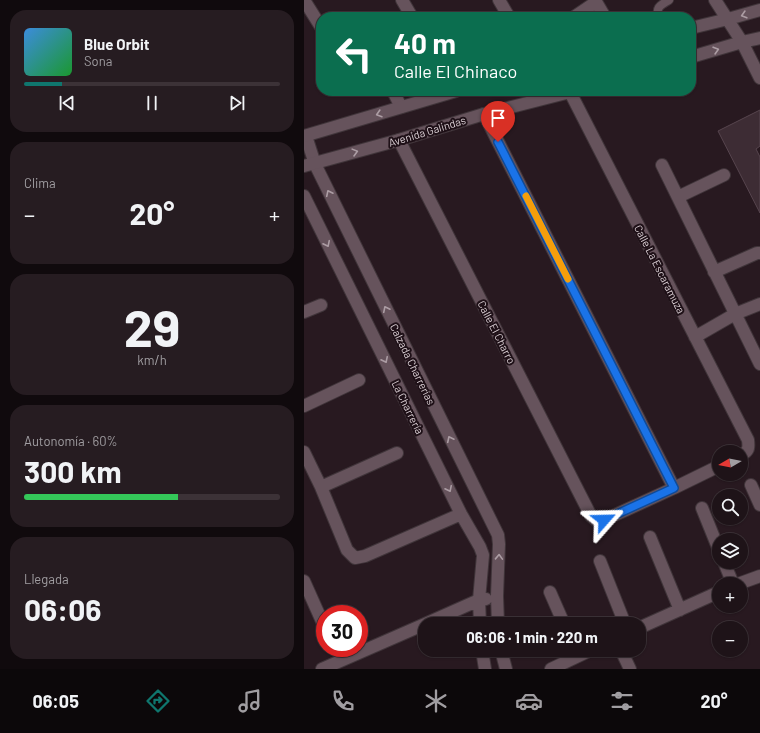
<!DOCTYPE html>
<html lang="es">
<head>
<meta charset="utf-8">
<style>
  body { margin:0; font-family:Barlow,sans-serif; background:#261c21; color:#f1f3f6; height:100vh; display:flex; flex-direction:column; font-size:15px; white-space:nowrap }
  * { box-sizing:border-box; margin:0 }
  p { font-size:13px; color:#a19ea2 }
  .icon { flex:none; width:22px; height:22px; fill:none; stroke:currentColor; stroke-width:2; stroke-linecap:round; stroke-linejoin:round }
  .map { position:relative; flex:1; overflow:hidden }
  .sheet { display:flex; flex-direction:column; gap:10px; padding:10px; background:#100a0d; width:304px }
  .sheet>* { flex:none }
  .guide { position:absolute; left:12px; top:12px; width:380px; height:84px; border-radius:16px; box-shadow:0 1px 3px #0004,0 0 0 1px #3c3237; background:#0b6e4f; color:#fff; overflow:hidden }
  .needle { width:26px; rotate:260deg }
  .controls { position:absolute; left:408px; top:445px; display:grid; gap:8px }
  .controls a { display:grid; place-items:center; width:36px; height:36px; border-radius:50%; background:#1e1318; box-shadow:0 1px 3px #0004,0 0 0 1px #3c3237; font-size:20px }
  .speed { position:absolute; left:12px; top:605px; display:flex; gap:8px; font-size:20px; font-weight:700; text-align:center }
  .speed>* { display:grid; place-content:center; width:52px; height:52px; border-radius:50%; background:#1e1318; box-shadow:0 1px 3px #0004,0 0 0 1px #3c3237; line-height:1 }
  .speed .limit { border:6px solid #d22; background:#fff; color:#111 }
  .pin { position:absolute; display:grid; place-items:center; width:34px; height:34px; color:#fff; margin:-41px -17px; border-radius:50% 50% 50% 0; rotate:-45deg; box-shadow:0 0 4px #0007 }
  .pin .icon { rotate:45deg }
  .me { position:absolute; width:44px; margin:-22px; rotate:65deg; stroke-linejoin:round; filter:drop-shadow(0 0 3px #0008) }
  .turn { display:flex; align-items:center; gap:14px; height:84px; padding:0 12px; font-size:18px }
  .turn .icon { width:52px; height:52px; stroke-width:2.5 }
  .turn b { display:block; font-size:28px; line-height:34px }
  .big { font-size:30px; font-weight:700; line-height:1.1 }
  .sheet .card { flex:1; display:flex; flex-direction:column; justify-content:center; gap:6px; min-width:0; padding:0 14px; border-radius:16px; background:#261c21 }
  .sheet .dial { align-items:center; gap:0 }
  .dial b { font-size:52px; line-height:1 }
  .song { display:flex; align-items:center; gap:12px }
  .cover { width:48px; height:48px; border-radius:6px; background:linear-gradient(135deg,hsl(210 70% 55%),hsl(130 70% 35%)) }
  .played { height:4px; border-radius:2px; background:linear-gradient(90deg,#0f766e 15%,#3c3237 15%) }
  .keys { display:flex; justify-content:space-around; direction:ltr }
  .heat { display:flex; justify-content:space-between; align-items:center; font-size:22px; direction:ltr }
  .charge { height:6px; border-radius:3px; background:linear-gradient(90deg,#34c759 60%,#3c3237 0) }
  .trip { position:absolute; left:114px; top:617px; width:228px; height:40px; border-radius:16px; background:#1e1318; box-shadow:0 1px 3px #0004,0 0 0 1px #3c3237; font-weight:700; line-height:40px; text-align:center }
  .tab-bar { display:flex; height:64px; justify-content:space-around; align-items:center; background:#0c080a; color:#a19ea2 }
  .tab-bar .icon { width:28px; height:28px }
  .tab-bar .current { color:#0f766e }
  .tab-bar b { font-size:18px; color:#f1f3f6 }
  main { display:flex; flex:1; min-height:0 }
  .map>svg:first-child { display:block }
  .building { fill:#3d2c34; stroke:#57454e }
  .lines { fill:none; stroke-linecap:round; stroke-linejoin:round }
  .lane-casing { stroke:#40353a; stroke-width:10 }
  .street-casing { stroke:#40353a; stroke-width:14 }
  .secondary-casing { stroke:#40353a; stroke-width:14 }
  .lane { stroke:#66535c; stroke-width:8 }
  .street { stroke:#66535c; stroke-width:12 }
  .secondary { stroke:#66535c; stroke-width:12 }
  .oneway { stroke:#ac9da4 }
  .route-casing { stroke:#114b97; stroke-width:10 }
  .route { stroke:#1a73e8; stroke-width:7 }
  .slow { stroke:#f59e0b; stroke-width:7 }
  .labels { text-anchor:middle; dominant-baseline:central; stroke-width:4; stroke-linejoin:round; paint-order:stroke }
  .street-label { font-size:11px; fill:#dacfd4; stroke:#1e1017 }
</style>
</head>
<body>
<main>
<section class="sheet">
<div class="card">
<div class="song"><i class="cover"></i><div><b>Blue Orbit</b><p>Sona</p></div></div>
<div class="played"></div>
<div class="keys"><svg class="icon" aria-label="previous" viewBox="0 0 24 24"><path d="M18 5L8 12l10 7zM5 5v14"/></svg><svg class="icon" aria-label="pause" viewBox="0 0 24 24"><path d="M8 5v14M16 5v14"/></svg><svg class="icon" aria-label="next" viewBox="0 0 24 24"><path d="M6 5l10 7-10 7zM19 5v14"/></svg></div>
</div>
<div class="card"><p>Clima</p>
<div class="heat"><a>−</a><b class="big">20°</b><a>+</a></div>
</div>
<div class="card dial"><b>29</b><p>km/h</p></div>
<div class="card"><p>Autonomía · 60%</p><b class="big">300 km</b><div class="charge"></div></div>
<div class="card"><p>Llegada</p><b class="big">06:06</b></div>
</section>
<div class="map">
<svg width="456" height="669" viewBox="0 0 456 669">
  <rect width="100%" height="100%" fill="#281920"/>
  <path class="building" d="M 456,110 L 456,146 L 452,149 L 456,157 L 456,213 L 414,131 Z"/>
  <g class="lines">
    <defs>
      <path id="lane" d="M 355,17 C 351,7 357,5 365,0"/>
      <path id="street" d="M 0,0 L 17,27
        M 98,0 L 108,17
        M 195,0 L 205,17
        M 291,0 L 301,17
        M 270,17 L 292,2
        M 89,91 L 97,107
        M 266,92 L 444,440 C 445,448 445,451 437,455
        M 180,114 L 370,488
        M 2,136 L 11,164 L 194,535 L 195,544 L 193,596 L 194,624
        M 95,140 L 287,516 L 293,521 L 300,520 L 370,488 L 415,466
        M 358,165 L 456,364
        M 0,196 L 157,514 L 176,547 L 179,555 L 175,600 L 176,624
        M 374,197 L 420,175
        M 410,272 L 453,253 L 456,253
        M 0,312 L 17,305
        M 391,337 L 431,314 L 456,304
        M 0,406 L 55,380
        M 0,452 L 17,487 L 43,550 L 51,558 L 61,556 L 157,514
        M 447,485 L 456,505
        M 17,487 L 93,453
        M 398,508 L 415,550
        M 346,537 L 376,610
        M 296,561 L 321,624
        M 420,562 L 429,584
        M 0,581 L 21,628
        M 434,584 L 456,576
        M 246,592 L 260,624
        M 121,624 L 175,600 L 182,599
        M 335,628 L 415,592
        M 178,650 L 181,669
        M 197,650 L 202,669
        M 317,650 L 326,669
        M 18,669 L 121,624
        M 247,669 L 287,650"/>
      <path id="secondary" d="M 411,0 L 438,42 L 456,78
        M 387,28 L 424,19 L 456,10
        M 387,57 L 438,42 L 456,38
        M 0,136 L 152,91
        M 0,166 L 95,140 L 180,114 L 270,91"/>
    </defs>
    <use href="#lane" class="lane-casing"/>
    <use href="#street" class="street-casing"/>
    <use href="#secondary" class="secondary-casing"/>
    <use href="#lane" class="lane"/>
    <use href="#street" class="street"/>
    <use href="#secondary" class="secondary"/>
  </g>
  <defs><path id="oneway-chevron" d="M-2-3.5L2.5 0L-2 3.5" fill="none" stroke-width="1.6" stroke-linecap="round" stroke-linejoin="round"/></defs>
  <g class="oneway">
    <use href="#oneway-chevron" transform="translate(440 15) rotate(164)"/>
    <use href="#oneway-chevron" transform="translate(412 50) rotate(-16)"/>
    <use href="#oneway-chevron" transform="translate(75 114) rotate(163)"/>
    <use href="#oneway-chevron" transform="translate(51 152) rotate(-15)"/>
    <use href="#oneway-chevron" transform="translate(25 193) rotate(-116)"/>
    <use href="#oneway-chevron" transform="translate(23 244) rotate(64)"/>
    <use href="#oneway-chevron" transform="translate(82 309) rotate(-116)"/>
    <use href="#oneway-chevron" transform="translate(81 360) rotate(64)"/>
    <use href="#oneway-chevron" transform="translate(146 439) rotate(-116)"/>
    <use href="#oneway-chevron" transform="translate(145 489) rotate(64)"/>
    <use href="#oneway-chevron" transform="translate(195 557) rotate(-88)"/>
  </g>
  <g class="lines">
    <defs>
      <path id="route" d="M 194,142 L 370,488 L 300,520"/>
    </defs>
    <use href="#route" class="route-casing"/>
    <use href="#route" class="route"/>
    <path class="slow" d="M 222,196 L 264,279"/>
  </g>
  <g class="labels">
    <g class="street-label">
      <text transform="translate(123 131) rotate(-17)">Avenida Galindas</text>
      <text transform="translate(356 269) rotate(63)">Calle La Escaramuza</text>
      <text transform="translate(193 332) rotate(63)">Calle El Charro</text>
      <text transform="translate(109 364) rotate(64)">Calzada Charrerías</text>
      <text transform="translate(104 407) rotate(64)">La Charrería</text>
    </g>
  </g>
</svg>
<div class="controls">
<a><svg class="needle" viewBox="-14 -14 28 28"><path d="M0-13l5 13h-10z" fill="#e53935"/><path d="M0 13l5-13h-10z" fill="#a19ea2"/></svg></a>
<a><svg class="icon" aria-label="search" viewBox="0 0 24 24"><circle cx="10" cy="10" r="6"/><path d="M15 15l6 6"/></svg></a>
<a><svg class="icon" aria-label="layers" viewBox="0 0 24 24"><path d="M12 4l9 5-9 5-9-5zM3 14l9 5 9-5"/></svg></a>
<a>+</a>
<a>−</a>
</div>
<div class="speed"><div class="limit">30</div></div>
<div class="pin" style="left:194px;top:142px;background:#d93025"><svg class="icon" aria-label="arrive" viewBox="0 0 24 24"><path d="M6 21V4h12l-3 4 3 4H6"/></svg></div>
<svg class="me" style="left:300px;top:520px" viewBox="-20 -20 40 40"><path d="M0-17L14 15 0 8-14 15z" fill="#1a73e8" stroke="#fff" stroke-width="4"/></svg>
<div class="trip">06:06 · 1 min · 220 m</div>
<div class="guide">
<div class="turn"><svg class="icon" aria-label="left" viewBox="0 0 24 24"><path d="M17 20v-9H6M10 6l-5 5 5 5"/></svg><div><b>40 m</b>Calle El Chinaco</div></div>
</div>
</div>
</main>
<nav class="tab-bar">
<b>06:05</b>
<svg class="icon current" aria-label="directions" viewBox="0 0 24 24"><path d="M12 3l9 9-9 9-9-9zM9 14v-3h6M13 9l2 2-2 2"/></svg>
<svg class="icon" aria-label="music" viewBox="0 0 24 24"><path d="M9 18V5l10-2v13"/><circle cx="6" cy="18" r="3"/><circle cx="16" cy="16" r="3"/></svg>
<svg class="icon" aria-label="phone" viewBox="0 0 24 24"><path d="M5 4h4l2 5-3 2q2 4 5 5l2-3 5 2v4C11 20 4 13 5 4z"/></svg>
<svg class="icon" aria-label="climate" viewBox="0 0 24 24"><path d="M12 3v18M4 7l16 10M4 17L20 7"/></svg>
<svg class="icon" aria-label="car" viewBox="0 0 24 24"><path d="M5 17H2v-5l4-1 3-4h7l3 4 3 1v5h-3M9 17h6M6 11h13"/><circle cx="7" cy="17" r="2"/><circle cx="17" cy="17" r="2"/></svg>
<svg class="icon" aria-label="filters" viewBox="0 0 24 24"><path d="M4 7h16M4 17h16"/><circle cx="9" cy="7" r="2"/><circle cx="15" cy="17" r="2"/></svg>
<b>20°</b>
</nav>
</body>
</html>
